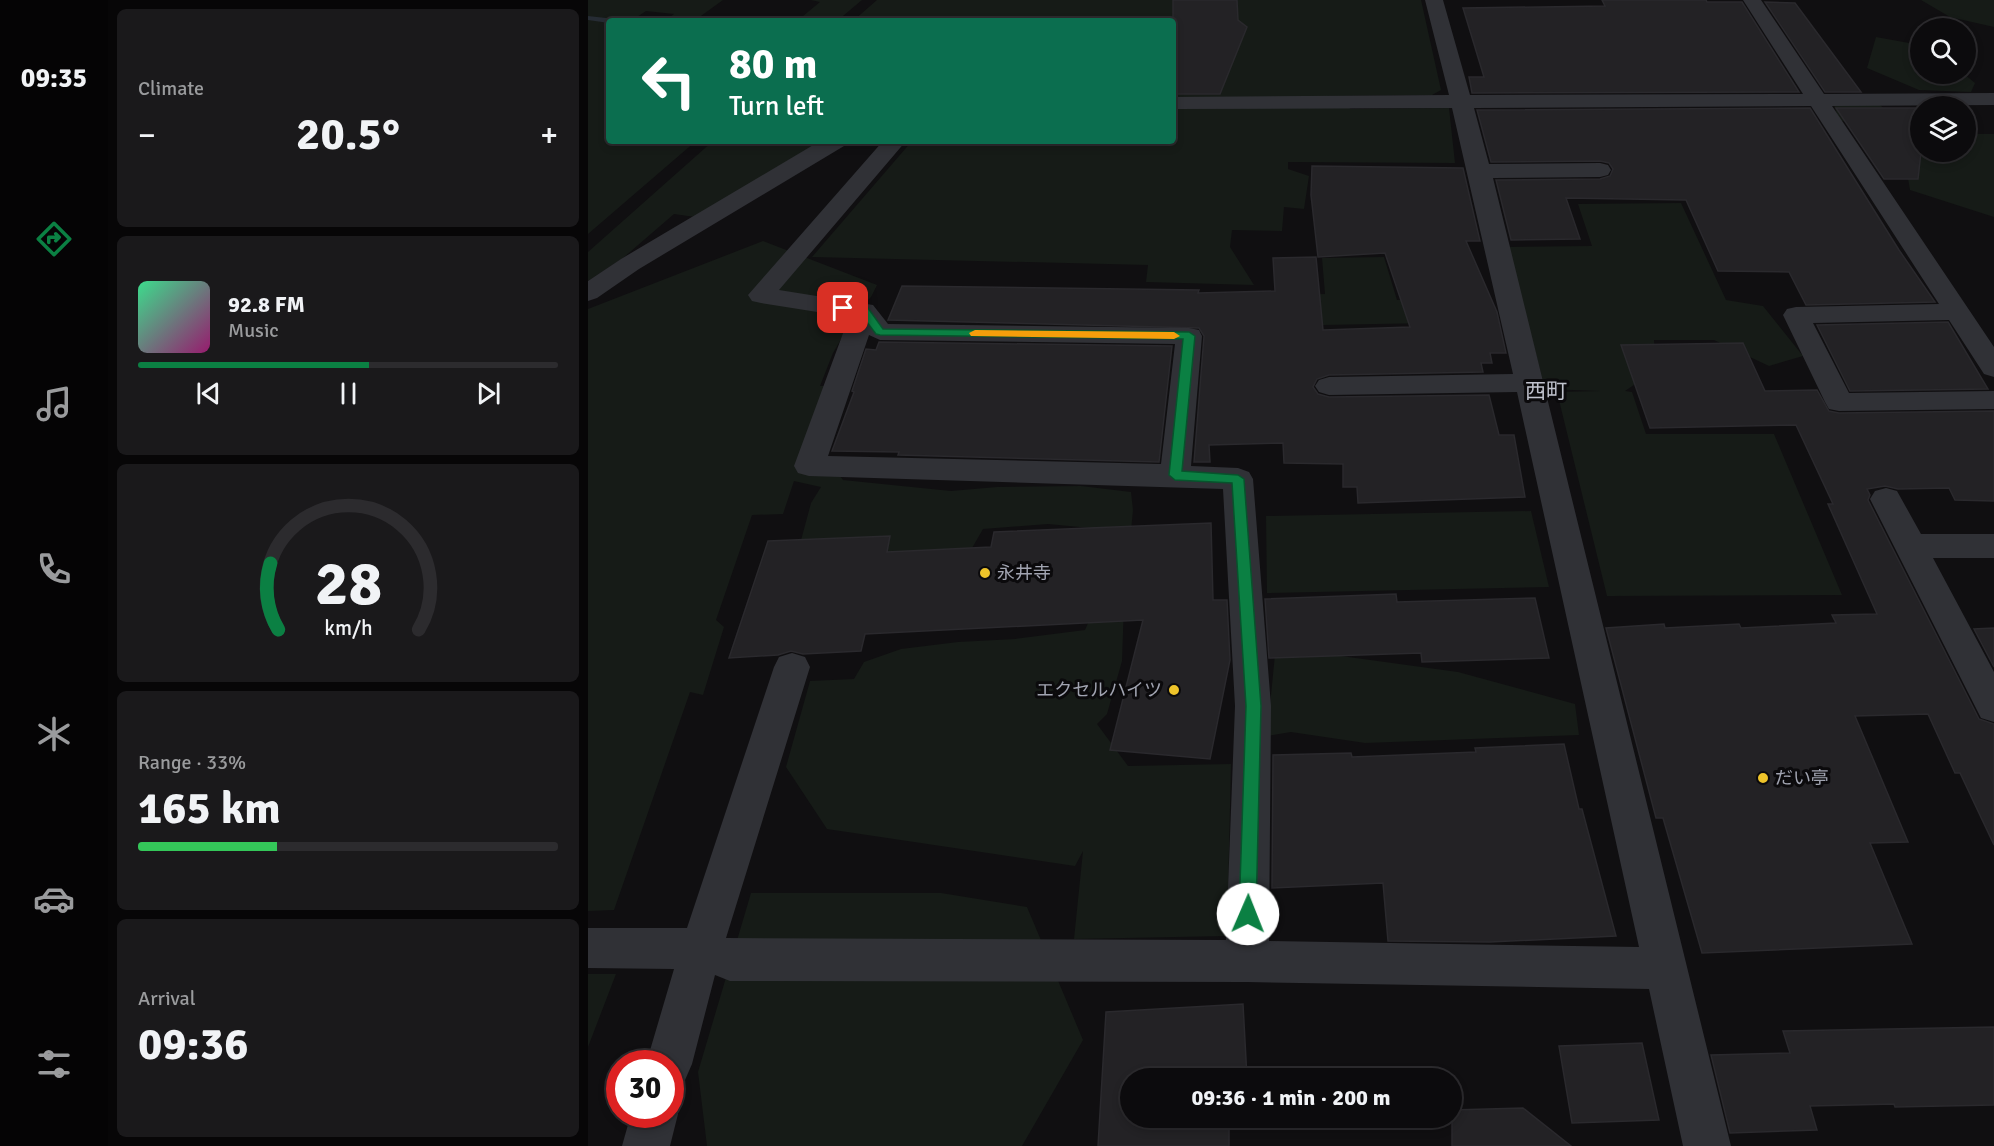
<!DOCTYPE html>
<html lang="en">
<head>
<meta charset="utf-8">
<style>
  body { margin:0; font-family:Signika,"Noto Sans JP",sans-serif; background:#1a191b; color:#f1f3f6; height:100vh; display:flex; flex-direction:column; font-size:22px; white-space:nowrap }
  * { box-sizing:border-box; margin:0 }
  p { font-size:20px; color:#9a9b9d }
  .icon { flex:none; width:33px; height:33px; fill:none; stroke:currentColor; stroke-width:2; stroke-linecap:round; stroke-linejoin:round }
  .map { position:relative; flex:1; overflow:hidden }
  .panel { display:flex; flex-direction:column; gap:9px; padding:9px; background:#070607; width:480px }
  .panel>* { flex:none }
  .top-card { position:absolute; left:18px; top:18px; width:570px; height:126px; border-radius:6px; box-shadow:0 3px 9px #0003,0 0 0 2px #2c2b2e; background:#0b6e4f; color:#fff; overflow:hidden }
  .tools { position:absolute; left:1322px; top:18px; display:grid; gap:12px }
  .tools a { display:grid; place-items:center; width:66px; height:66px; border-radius:50%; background:#0c0b0d; box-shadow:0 3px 9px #0003,0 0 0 2px #2c2b2e; font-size:30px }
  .speed { position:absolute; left:18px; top:1050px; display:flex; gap:12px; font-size:30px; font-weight:700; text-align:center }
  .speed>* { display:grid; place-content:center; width:78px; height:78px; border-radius:50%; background:#0c0b0d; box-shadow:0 3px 9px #0003,0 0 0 2px #2c2b2e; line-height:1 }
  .speed .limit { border:9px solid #d22; background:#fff; color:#111 }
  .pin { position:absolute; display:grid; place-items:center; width:51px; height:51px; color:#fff; margin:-26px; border-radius:12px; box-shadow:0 3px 9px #0006 }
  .me { position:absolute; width:66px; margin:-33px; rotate:1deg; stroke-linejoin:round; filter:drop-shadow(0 0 4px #0008) }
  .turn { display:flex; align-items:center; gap:21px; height:126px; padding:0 24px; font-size:27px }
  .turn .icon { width:78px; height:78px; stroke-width:2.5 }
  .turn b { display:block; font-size:42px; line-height:51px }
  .big { font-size:45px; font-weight:800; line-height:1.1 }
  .panel .tile { flex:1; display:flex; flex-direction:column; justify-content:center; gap:9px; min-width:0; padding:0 21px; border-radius:9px; background:#1a191b }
  .panel .dial { align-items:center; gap:0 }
  .dial svg { height:156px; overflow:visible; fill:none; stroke:#2c2b2e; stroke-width:7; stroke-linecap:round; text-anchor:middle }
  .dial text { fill:#f1f3f6; stroke:none }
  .song { display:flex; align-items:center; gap:18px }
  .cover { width:72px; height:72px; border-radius:9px; background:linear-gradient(135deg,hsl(150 70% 55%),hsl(320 70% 35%)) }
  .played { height:6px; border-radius:3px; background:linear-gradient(90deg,#0b8043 55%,#2c2b2e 55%) }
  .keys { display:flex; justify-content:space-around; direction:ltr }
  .heat { display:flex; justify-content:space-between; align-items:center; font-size:33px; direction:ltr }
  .charge { height:9px; border-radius:4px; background:linear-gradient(90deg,#34c759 33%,#2c2b2e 0) }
  .trip { position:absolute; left:532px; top:1068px; width:342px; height:60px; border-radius:30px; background:#0c0b0d; box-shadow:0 3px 9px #0003,0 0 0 2px #2c2b2e; font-weight:800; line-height:60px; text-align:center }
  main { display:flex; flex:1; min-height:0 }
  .tab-bar { display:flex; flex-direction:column; width:108px; justify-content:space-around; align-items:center; background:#050405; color:#9a9b9d }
  .tab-bar .icon { width:42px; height:42px }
  .tab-bar .selected { color:#0b8043 }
  .tab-bar b { font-size:27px; color:#f1f3f6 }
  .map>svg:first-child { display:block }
  .green { fill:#161b17 }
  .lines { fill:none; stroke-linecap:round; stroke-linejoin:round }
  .stream { fill:#262c34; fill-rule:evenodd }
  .building { fill:#232225; stroke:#2a292d; stroke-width:1.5 }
  .minor { fill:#303136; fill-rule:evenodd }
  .route { fill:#0b8043; stroke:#07532c; stroke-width:1.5 }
  .slow { fill:#f59e0b }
  .poi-dot { fill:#eec42a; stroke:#0b0a0c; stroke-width:2 }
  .labels { text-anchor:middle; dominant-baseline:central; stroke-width:6; stroke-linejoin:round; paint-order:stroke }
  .poi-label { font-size:18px; fill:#a1a4b1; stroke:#0b0a0c; text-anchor:start }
  .quarter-label { font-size:21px; fill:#c1c3ce; stroke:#0b0a0c }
</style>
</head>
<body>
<main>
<nav class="tab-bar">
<b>09:35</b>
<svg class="icon selected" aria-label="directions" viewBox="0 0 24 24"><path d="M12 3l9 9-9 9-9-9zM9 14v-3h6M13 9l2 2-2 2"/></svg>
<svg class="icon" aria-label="music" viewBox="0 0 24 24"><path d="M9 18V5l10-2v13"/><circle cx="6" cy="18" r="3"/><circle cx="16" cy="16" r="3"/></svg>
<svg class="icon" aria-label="phone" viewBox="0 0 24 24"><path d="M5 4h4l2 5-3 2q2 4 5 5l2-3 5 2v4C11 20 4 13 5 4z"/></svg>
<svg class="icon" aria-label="climate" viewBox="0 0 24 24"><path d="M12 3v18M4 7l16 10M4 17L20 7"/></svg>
<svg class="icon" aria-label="car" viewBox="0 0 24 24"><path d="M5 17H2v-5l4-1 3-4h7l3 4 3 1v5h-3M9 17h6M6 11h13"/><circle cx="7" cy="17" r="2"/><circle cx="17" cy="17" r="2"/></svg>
<svg class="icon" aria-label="filters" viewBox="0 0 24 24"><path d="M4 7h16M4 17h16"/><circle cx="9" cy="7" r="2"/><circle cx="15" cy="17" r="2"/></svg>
</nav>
<section class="panel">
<div class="tile"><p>Climate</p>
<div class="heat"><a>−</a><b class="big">20.5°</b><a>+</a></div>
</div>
<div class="tile">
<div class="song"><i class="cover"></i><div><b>92.8 FM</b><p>Music</p></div></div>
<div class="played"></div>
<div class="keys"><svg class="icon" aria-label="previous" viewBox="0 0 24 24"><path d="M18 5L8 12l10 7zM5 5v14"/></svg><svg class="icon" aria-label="pause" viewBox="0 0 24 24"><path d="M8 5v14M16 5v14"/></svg><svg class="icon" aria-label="next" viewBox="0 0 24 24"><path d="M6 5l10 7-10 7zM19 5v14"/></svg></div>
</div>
<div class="tile dial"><svg viewBox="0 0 100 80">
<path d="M14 69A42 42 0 1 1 86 69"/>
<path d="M14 69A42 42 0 0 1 10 35" stroke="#0b8043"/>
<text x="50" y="56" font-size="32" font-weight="700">28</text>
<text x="50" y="72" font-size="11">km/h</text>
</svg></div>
<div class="tile"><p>Range · 33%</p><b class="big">165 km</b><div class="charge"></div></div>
<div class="tile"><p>Arrival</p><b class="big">09:36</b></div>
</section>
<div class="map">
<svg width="1406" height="1146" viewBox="0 0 1406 1146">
  <rect width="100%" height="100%" fill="#100f11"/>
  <path class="green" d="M 0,0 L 135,0 L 106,21 L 81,21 L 78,20 L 86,14 L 58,11 L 43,21 L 21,21 L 21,141 L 108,141 L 0,234 Z
    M 223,0 L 274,0 L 249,21 L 209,21 L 232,2 Z
    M 289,0 L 833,0 L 853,90 L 844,95 L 739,96 L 763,109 L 861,108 L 867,163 L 700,162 L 700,169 L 721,176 L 716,209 L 696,207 L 694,231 L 644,230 L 642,247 L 666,285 L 558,282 L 560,265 L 224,257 L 324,141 L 585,141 L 585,108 L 635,97 L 585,97 L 585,21 L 265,21 Z
    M 1333,0 L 1406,0 L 1406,27 L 1362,17 Z
    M 1288,37 L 1332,45 L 1332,74 L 1376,74 L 1387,83 L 1383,92 L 1331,90 L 1279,68 Z
    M 1246,105 L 1292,105 L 1326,135 L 1332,152 L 1377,152 L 1377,134 L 1406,134 L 1406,217 L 1322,190 L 1313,137 L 1251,120 Z
    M 125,141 L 233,141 L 107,217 L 86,214 L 35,258 L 0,281 L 0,252 Z
    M 1093,203 L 1138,300 L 1175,306 L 1215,356 L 1181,366 L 1126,340 L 1066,340 L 1068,370 L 1037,391 L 1044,392 L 1058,434 L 1186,434 L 1254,595 L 1019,596 L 969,392 L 1012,391 L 957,389 L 920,247 L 1004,246 L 990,204 Z
    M 175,241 L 289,285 L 283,297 L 257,323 L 256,334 L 245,353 L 232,386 L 237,386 L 221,434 L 255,480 L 363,491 L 409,487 L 493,486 L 543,492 L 545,510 L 536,604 L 534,661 L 519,714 L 509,724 L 540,766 L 643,764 L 639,936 L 486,939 L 495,851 L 487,866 L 239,829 L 198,767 L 222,681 L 266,679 L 276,662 L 313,649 L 370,642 L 427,639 L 497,630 L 518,582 L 513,529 L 460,524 L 395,529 L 372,569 L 212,544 L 223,503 L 233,487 L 206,481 L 195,514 L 164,515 L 128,620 L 136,627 L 115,695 L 102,692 L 26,910 L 0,911 L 0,309 Z
    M 796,257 L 809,300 L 892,293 L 896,322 L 676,326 L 675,295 L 737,294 L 734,258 Z
    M 943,511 L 961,587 L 679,593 L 678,516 Z
    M 688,644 L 753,656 L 870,672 L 987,704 L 991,735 L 777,743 L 703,732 L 679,736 Z
    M 163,893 L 353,893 L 439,907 L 495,1040 L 434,1146 L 119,1146 L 110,1072 Z
    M 0,974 L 28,974 L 0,1047 Z"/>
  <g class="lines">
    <path class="stream" d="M 0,16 L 27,19 L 31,21 L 21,23 L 0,20 Z"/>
  </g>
  <path class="building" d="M 585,0 L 649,0 L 650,20 L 659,27 L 632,94 L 585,94 Z
    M 1014,0 L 1118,0 L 1119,2 L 1154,2 L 1211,92 L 884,93 L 881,77 L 896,77 L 875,8 L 1017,6 Z
    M 1177,2 L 1207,3 L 1273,92 L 1237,92 Z
    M 1222,108 L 1311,250 L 1347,302 L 1218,305 L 1201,272 L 1130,271 L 1098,200 L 978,198 L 992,239 L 923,240 L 908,180 L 1012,179 L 1022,176 L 1025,169 L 1021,163 L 1012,161 L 903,162 L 889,110 Z
    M 1248,108 L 1332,108 L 1333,152 L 1330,179 L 1296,179 Z
    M 724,166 L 875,168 L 892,241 L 878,241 L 909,312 L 918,353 L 902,353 L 904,363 L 893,363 L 895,372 L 741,375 L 729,379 L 725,387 L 730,394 L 741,397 L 901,395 L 911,435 L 926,435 L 937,497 L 770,503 L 769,487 L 755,487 L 755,464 L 696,463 L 695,443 L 621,445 L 622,462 L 606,462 L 616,336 L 611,328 L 300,320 L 314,286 L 611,290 L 610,293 L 687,291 L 685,258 L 728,257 L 735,330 L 822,327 L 797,253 L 730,257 L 723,195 Z
    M 1360,322 L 1400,389 L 1262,391 L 1229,325 Z
    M 291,342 L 584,346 L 571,462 L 310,455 L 311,452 L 244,451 L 266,392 L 264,391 L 278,349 L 288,350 Z
    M 1155,343 L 1177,391 L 1229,390 L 1241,411 L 1251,413 L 1406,411 L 1406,501 L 1367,500 L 1361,488 L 1310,489 L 1297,486 L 1279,489 L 1282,495 L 1280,500 L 1391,719 L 1406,724 L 1406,845 L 1372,773 L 1367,773 L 1340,714 L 1267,716 L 1320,842 L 1282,843 L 1324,944 L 1114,953 L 1075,818 L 1068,818 L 1018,628 L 1076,624 L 1077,628 L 1151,624 L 1153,628 L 1248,623 L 1244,615 L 1289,614 L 1240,504 L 1245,504 L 1208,425 L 1062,428 L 1033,345 Z
    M 623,523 L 625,600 L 639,600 L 642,660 L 622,759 L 522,750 L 555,620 L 277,634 L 273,651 L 215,654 L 203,651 L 190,655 L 141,658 L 180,541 L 302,536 L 299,552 L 403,547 L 406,532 Z
    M 808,594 L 809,602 L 947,598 L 961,658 L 834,662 L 833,653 L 681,658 L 677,599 Z
    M 1406,628 L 1406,667 L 1386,629 Z
    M 976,744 L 991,809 L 994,809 L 1028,936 L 902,942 L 800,941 L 795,883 L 684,888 L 685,755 L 763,753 L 764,757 L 888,752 L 887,748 Z
    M 655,1004 L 659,1078 L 543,1078 L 543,1118 L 641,1118 L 641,1146 L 510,1146 L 518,1012 Z
    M 1406,1027 L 1406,1105 L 1307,1107 L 1306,1104 L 1222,1106 L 1229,1130 L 1142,1133 L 1123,1055 L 1202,1053 L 1195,1031 Z
    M 1054,1043 L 1071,1120 L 984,1123 L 971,1046 Z
    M 935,1108 L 983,1146 L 864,1146 L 864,1110 Z"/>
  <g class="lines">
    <path class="minor" d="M 837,0 L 855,0 L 882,95 L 1215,94 L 1155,0 L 1173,0 L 1236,94 L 1406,93 L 1406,105 L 1244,106 L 1406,347 L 1406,377 L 1396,374 L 1361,320 L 1225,323 L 1261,393 L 1406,391 L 1406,409 L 1251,411 L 1241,409 L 1237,402 L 1195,315 L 1199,309 L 1208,307 L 1351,304 L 1223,106 L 886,108 L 901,164 L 1012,163 L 1020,165 L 1023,170 L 1020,175 L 1012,177 L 905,178 L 1143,1146 L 1095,1146 L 1061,989 L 659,982 L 142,981 L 127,975 L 104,1064 L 97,1080 L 82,1086 L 82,1064 L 58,1064 L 86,969 L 0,968 L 0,928 L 99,928 L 186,667 L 191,657 L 204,653 L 217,657 L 222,667 L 138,938 L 638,940 L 647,706 L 635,489 L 221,476 L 210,473 L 206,466 L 261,317 L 173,303 L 164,301 L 160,295 L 295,141 L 318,141 L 191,290 L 285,305 L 300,324 L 601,328 L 611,330 L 614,336 L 603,466 L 650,468 L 661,472 L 665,479 L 683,706 L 681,941 L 1051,947 L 929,392 L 741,395 L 731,392 L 727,386 L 731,380 L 741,377 L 925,374 L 864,108 L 585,109 L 585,97 L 861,95 ZM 281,335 L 292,340 L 587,344 L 573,464 L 240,456 Z
      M 232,141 L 259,141 L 256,146 L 51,269 L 9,298 L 0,301 L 0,281 L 33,259 Z
      M 1298,488 L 1309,491 L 1333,534 L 1406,534 L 1406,558 L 1345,558 L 1406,672 L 1406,722 L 1393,718 L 1282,499 L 1287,491 Z
      M 82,1097 L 90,1114 L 82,1146 L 34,1146 L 43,1114 L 82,1114 Z"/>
  </g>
  <path class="route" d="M 255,304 L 280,308 L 295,329 L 601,332 L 607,336 L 594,471 L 650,475 L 656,479 L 673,706 L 668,914 L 666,920 L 660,922 L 654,920 L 651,914 L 658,706 L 644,483 L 587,480 L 581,475 L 595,339 L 292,335 L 288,334 L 272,313 L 251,310 L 250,308 Z"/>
  <path class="slow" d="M 387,330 L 586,332 L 592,336 L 586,339 L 383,336 L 381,333 Z"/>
  <g class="poi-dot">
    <circle cx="397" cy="573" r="6"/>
    <circle cx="586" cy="690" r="6"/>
    <circle cx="1175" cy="778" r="6"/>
  </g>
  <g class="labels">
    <g class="poi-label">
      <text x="409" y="573">永井寺</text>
      <text x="574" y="690" text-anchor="end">エクセルハイツ</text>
      <text x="1187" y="778">だい亭</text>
    </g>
    <g class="quarter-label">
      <text x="958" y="391">西町</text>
    </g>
  </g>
</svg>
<div class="tools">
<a><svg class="icon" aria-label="search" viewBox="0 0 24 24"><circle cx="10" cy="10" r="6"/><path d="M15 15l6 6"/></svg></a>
<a><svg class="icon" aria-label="layers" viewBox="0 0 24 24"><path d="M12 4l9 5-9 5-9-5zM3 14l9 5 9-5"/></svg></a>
</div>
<div class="speed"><div class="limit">30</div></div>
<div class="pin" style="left:255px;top:308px;background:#d93025"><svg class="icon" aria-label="arrive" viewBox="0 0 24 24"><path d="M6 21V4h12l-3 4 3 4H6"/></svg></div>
<svg class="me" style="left:660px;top:914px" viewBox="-20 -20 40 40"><circle r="19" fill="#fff"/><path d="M0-13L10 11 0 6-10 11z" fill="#0b8043"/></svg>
<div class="trip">09:36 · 1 min · 200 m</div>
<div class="top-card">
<div class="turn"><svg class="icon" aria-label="left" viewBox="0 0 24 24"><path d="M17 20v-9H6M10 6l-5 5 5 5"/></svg><div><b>80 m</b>Turn left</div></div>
</div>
</div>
</main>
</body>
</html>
